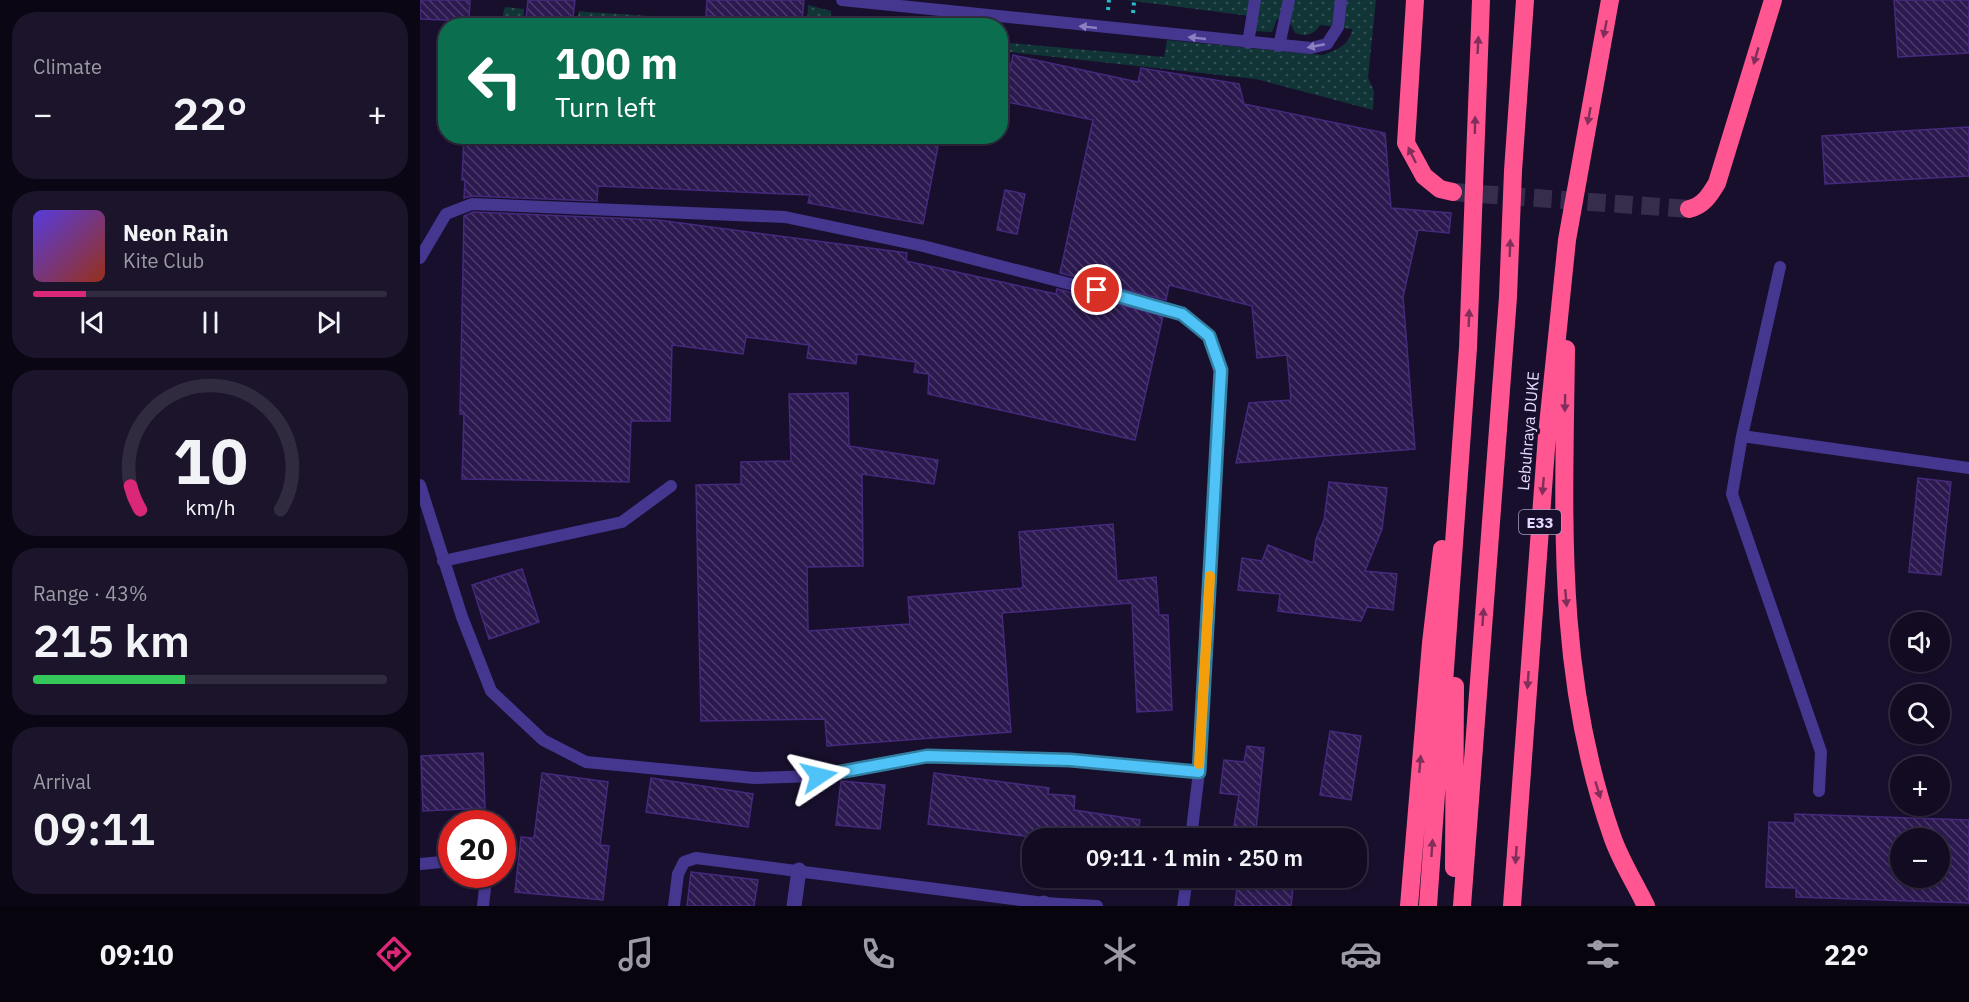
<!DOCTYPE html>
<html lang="en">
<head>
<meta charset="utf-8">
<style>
  body { margin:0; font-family:"IBM Plex Sans",sans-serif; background:#1b142a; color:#f1f3f6; height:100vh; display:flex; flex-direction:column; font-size:22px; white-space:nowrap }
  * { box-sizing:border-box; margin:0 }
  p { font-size:20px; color:#9c9ba5 }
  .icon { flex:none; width:33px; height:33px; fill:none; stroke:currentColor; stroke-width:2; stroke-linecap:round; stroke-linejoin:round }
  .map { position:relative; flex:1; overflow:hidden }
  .sheet { display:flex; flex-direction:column; gap:12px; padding:12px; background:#0a0613; width:420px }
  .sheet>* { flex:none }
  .top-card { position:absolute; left:18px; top:18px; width:570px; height:126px; border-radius:24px; box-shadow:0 2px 4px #0004,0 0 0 2px #312b40; background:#0b6e4f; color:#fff; overflow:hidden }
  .controls { position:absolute; left:1470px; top:612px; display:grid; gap:12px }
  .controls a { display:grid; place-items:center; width:60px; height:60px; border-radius:50%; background:#120b22; box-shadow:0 2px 4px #0004,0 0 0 2px #312b40; font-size:30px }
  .speed { position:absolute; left:18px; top:810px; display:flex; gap:12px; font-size:30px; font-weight:700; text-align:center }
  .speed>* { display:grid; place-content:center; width:78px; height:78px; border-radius:50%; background:#120b22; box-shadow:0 2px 4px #0004,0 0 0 2px #312b40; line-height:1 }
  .speed .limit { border:9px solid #d22; background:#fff; color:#111 }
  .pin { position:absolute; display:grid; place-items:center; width:51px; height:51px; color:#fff; margin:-26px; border:3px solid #fff; border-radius:50%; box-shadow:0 2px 6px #0007 }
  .me { position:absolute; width:66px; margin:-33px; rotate:80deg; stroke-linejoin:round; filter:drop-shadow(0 0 4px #0008) }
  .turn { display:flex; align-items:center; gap:21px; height:126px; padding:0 18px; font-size:27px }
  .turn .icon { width:78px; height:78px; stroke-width:2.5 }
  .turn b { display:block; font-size:42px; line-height:51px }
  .big { font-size:45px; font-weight:600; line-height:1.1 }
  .sheet .tile { flex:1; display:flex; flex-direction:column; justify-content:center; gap:9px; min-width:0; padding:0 21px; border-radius:24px; background:#1b142a }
  .sheet .dial { align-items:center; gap:0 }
  .dial svg { height:156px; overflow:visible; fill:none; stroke:#312b40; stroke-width:7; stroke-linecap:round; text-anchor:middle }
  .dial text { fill:#f1f3f6; stroke:none }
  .song { display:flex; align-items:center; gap:18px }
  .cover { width:72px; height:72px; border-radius:9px; background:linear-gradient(135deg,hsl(250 70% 55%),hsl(10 70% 35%)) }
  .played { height:6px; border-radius:3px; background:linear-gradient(90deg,#db2777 15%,#312b40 15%) }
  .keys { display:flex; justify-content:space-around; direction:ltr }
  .heat { display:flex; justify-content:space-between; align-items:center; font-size:33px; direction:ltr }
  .charge { height:9px; border-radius:4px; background:linear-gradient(90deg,#34c759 43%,#312b40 0) }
  .trip { position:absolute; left:602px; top:828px; width:345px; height:60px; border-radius:24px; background:#120b22; box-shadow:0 2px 4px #0004,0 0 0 2px #312b40; font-weight:600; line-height:60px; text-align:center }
  .tab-bar { display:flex; height:96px; justify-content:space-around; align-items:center; background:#07040e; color:#9c9ba5 }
  .tab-bar .icon { width:42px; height:42px }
  .tab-bar .on { color:#db2777 }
  .tab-bar b { font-size:27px; color:#f1f3f6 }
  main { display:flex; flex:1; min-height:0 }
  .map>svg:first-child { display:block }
  .green { fill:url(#green-dots) }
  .building { fill:url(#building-back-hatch); stroke:#45297d; stroke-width:1.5; fill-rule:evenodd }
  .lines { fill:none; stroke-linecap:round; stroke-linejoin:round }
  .highway-tunnel { stroke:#362d4c; stroke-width:18; stroke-dasharray:18 9; stroke-linecap:butt }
  .path { stroke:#26bdc8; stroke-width:4; stroke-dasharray:3 4.5; stroke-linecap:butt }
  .lane { stroke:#45368f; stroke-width:12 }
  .street { stroke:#45368f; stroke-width:15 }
  .highway { stroke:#ff5591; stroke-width:18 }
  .oneway { fill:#8c80c1 }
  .oneway2 { fill:#802e5a }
  .route-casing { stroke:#337fa1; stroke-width:15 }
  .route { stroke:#4fc3f7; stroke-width:10 }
  .slow { stroke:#f59e0b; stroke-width:10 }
  .labels { text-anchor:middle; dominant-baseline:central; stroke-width:6; stroke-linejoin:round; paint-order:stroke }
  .shield { fill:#180f2d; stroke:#a69dc0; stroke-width:1.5 }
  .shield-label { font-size:15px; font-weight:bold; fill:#e3daff }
  .street-label { font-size:16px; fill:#e3daff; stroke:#180f2d }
</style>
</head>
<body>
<main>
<section class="sheet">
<div class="tile"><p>Climate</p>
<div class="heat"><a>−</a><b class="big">22°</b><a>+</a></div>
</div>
<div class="tile">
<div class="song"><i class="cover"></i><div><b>Neon Rain</b><p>Kite Club</p></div></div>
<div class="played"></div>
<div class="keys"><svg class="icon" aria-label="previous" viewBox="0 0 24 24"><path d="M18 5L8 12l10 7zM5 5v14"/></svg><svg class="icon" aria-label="pause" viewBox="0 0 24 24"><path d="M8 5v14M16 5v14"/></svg><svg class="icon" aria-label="next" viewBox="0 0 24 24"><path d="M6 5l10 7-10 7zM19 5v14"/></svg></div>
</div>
<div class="tile dial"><svg viewBox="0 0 100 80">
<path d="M14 69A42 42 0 1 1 86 69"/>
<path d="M14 69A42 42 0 0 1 9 57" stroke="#db2777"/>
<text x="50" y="56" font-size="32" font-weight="700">10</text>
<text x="50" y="72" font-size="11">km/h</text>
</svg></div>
<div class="tile"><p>Range · 43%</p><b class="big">215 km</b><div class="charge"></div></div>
<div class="tile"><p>Arrival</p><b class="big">09:11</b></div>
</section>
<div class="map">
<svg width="1549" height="906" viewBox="0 0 1549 906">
  <defs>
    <pattern id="green-dots" width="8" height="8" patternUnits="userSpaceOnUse" patternTransform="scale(1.5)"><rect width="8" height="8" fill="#113437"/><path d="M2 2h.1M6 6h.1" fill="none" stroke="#345155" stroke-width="1.8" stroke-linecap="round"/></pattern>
    <pattern id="building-back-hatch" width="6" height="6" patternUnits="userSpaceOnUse" patternTransform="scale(1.5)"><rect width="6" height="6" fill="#2b194f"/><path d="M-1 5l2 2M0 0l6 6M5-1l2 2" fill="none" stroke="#4a3a69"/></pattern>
  </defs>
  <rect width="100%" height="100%" fill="#180f2d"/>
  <path class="green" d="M 706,0 L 956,0 L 948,78 L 954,91 L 953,110 L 836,79 L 581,51 L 580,42 L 744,57 L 747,40 L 903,55 C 917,50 930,45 932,29 L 900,25 C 894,35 886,37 875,33 L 869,21 L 857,19 L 852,32 L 834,31 L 837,17 Z
    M 388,5 L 411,11 L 410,25 L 387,25 Z
    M 85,7 L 104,9 L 103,23 L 125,25 L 80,25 Z
    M 159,11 L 168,12 L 366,25 L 156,25 Z"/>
  <path class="building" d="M 0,0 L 50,0 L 49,21 L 0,19 Z
    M 108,0 L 155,0 L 152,26 L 106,20 Z
    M 287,0 L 384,0 L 382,22 L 286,16 Z
    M 1474,0 L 1549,0 L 1549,53 L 1478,57 Z
    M 593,55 L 718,82 L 721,68 L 819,84 L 824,104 L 965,133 L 971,208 L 1031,213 L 1029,233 L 998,230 L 983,297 L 995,449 L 816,463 L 829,403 L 871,400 L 867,355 L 837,358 L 832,306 L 749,285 L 746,300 L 640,273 L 673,120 L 583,101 Z
    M 1549,127 L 1549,176 L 1405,184 L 1402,136 Z
    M 44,136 L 520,136 L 503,224 L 388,203 L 390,195 L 178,186 L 177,201 L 52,196 L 44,198 L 45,180 L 42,180 Z
    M 585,190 L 605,194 L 597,234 L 577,230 Z
    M 53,212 L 238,220 L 487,253 L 486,261 L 636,294 L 637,289 L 743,316 L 715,440 L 508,394 L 509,374 L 494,372 L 496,362 L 437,354 L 436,364 L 387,358 L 389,345 L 326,337 L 323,354 L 252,345 L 250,421 L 211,421 L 209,482 L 42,479 L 44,414 L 40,414 L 44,216 Z
    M 428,393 L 429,446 L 518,460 L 514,484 L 442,474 L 443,566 L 387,567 L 388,631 L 490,624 L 488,597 L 603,588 L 599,532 L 693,524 L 697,581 L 736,577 L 739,615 L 748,615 L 752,710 L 717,712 L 712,603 L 582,613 L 591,732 L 407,746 L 405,719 L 281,721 L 276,485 L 321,484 L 321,462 L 371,461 L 369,394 Z
    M 1498,478 L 1531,482 L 1521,575 L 1489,572 Z
    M 909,482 L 967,488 L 962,529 L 945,571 L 977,574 L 973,610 L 947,607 L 941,621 L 858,611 L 860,594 L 818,590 L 822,558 L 842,561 L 848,545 L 893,563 L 896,539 L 904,520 Z
    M 102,569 L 119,622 L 69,639 L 52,585 Z
    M 910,731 L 941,736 L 931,800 L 900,795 Z
    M 827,746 L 844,748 L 836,830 L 814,826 L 819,795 L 800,793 L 804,760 L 824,762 Z
    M 63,753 L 65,808 L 3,811 L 1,756 Z
    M 122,773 L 188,782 L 180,845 L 189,846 L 183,900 L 95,892 L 101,837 L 114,838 Z
    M 514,773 L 629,788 L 628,794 L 655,796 L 654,810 L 720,820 L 717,838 L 620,838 L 508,824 Z
    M 231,778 L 333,794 L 328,827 L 226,812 Z
    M 421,781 L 465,785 L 460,829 L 416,825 Z
    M 1375,814 L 1549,820 L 1549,903 L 1376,897 L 1376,888 L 1346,887 L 1349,822 L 1375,823 ZM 1480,838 L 1520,838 L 1520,878 L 1480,878 Z
    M 271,872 L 338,880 L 334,906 L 267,906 Z
    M 818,878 L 874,878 L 871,906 L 815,906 Z"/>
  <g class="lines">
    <path class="highway-tunnel" d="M 1033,192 L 1269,209"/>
    <path class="path" d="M 688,10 L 689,0
      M 713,13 L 714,2"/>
    <path class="lane" d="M 422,0 L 891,48 L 907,44 L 918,27 L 921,0
      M 828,43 L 835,0
      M 859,46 L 869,0
      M 0,258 L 26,214 L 52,204 L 365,217 L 503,246 L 762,313 L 789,337 L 801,370 L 779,772 L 771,838
      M 1360,267 L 1322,436 L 1549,468
      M 1322,436 L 1312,494 L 1401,752 L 1399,791
      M 0,485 L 42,617 L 71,691 L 123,740 L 166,762 L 334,778 L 399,776 L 507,756 L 650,760 L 779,772
      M 23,561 L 202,522 L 251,486
      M 0,864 L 32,861
      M 63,874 L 66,879 L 63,906
      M 254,906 L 258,874 L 264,862 L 276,858 L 624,903 L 677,906
      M 763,906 L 767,878"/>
    <path class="street" d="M 374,906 L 379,870
      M 623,906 L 624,903"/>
    <path class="highway" d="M 995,0 L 986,143 L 1004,176 L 1020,189 L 1033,192
      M 1269,209 C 1283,206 1290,195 1297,183 L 1353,0
      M 1146,349 C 1144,518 1135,674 1192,836 C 1200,860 1215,883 1226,906
      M 1034,868 L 1035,686
      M 989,906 L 1011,643 L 1022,549
      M 1008,906 L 1048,348 L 1061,0
      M 1042,906 L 1088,297 L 1093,171 L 1105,0
      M 1092,906 L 1127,435 L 1147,240 L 1190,0"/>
  </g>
  <defs><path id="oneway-solid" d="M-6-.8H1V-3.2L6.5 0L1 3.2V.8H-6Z" transform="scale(1.5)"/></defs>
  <g class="oneway">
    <use href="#oneway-solid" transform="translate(668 27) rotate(-174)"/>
    <use href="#oneway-solid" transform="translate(777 38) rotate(-174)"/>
    <use href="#oneway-solid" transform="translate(896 46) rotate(169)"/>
  </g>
  <g class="oneway2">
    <use href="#oneway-solid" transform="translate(1185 29) rotate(101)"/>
    <use href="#oneway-solid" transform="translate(1058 45) rotate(-87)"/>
    <use href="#oneway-solid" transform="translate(1336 56) rotate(106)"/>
    <use href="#oneway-solid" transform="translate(1169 116) rotate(100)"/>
    <use href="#oneway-solid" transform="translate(1055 125) rotate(-89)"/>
    <use href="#oneway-solid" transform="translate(992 155) rotate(-116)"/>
    <use href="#oneway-solid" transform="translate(1090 248) rotate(-88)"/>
    <use href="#oneway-solid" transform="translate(1049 318) rotate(-88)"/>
    <use href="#oneway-solid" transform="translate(1145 403) rotate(91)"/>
    <use href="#oneway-solid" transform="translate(1123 486) rotate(95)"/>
    <use href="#oneway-solid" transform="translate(1146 598) rotate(85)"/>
    <use href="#oneway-solid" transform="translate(1063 617) rotate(-86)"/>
    <use href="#oneway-solid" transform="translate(1108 680) rotate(94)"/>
    <use href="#oneway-solid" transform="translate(1000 764) rotate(-85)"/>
    <use href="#oneway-solid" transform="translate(1178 790) rotate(73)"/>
    <use href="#oneway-solid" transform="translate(1012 848) rotate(-86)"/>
    <use href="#oneway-solid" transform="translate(1096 855) rotate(94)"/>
  </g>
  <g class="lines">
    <defs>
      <path id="route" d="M 399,776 L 507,756 L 650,760 L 779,772 L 801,370 L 789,336 L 762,314 L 677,290"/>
    </defs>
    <use href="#route" class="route-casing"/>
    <use href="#route" class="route"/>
    <path class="slow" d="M 779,764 L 790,576"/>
  </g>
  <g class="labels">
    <rect class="shield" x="1099" y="510" width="42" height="24" rx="4.5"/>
    <g class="shield-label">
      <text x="1120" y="522">E33</text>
    </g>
    <g class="street-label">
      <text transform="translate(1108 431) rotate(-85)">Lebuhraya DUKE</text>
    </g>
  </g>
</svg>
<div class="controls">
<a><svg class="icon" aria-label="sound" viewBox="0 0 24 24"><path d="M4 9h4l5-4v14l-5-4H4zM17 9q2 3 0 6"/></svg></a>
<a><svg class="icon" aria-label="search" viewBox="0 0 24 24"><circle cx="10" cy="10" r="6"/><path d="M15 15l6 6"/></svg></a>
<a>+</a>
<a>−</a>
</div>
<div class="speed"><div class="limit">20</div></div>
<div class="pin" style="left:677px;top:290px;background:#d93025"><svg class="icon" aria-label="arrive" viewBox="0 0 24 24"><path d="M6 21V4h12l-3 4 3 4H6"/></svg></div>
<svg class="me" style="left:399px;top:776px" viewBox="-20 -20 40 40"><path d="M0-17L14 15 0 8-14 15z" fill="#4fc3f7" stroke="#fff" stroke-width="4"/></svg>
<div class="trip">09:11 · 1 min · 250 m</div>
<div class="top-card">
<div class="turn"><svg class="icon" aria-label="left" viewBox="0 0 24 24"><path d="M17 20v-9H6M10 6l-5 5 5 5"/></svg><div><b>100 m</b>Turn left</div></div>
</div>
</div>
</main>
<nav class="tab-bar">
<b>09:10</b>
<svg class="icon on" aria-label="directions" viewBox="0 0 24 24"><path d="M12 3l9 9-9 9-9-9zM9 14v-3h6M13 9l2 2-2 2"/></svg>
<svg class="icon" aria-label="music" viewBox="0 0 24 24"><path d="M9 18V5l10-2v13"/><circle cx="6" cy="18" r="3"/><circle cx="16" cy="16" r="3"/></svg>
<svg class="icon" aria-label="phone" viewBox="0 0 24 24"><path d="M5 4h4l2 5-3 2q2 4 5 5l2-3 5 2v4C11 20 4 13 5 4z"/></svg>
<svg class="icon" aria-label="climate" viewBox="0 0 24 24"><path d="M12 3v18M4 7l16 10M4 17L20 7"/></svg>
<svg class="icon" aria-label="car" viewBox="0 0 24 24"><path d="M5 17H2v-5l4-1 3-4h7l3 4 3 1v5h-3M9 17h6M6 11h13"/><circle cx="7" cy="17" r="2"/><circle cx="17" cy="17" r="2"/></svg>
<svg class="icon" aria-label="filters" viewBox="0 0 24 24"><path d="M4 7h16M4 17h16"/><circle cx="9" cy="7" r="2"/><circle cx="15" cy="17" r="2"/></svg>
<b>22°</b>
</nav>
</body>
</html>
